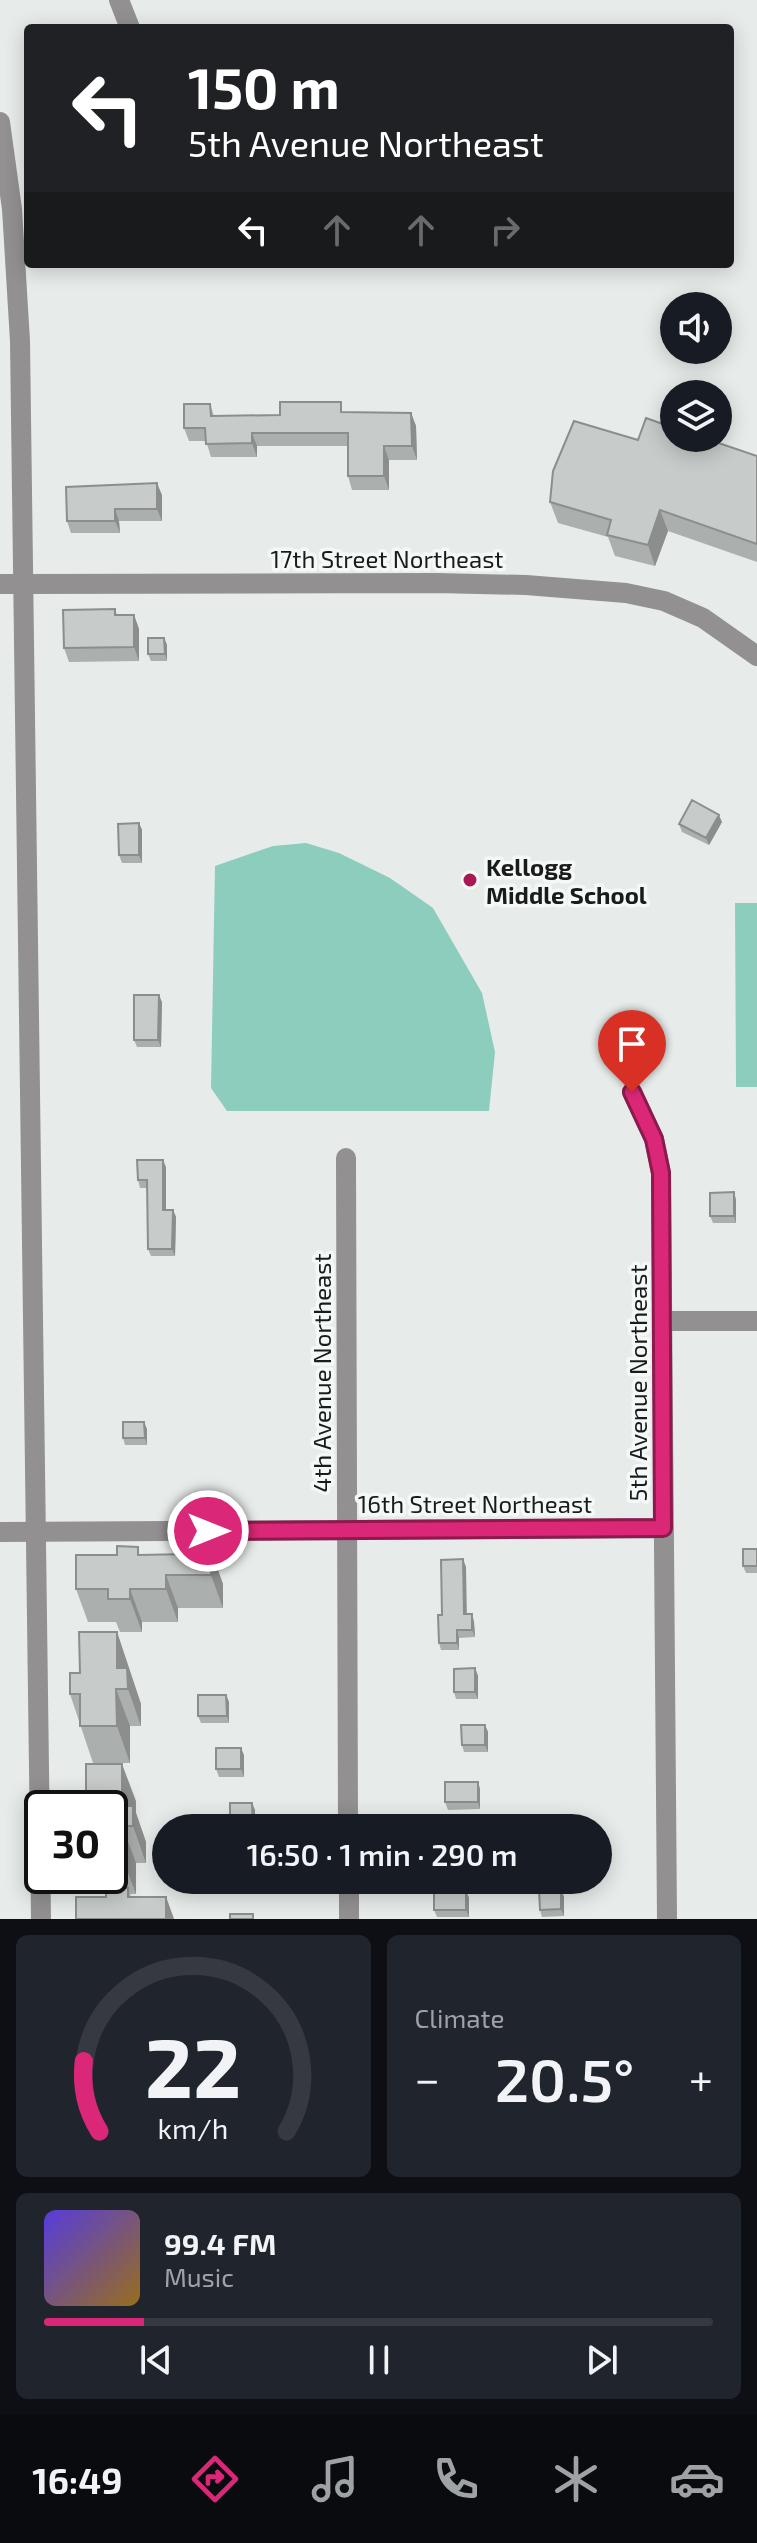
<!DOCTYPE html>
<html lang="en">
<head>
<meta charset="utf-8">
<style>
  body { margin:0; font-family:"Exo 2",sans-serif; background:#20242c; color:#f1f3f6; height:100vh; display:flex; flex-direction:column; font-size:30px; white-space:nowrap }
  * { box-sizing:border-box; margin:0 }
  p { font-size:26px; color:#9ea1a6 }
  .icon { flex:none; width:44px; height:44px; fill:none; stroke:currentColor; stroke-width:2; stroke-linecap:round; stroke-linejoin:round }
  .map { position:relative; height:1919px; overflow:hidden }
  .panel { display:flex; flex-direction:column; gap:16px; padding:16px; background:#0d0f14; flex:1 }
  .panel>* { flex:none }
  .banner { position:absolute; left:24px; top:24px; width:710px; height:244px; border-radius:8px; box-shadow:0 4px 20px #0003; background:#202124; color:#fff; overflow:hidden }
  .tools { position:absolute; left:660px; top:292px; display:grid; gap:16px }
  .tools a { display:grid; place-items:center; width:72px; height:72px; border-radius:50%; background:#171b24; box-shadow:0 4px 20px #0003; font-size:40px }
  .speed { position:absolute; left:24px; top:1790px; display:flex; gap:16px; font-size:40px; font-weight:700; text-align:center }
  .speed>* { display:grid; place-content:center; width:104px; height:104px; border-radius:50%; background:#171b24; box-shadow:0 4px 20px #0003; line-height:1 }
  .speed .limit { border:4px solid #111; border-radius:12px; background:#fff; color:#111 }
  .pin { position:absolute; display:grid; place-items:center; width:68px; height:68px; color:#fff; margin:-82px -34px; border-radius:50% 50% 50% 0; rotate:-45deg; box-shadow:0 0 8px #0007 }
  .pin .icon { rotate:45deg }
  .me { position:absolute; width:88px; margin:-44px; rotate:90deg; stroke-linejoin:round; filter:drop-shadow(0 0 6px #0008) }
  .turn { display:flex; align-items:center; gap:28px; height:168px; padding:0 32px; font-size:36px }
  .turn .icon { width:104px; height:104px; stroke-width:2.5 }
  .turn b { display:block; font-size:56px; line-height:68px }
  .lanes { display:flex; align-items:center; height:76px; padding:0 32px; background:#0003; justify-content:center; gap:40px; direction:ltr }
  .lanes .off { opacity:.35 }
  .big { font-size:60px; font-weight:600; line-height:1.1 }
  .panel .card { flex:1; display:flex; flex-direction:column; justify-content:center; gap:12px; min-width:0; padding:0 28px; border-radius:12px; background:#20242c }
  .panel .dial { align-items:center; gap:0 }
  .dial svg { height:208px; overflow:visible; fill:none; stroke:#363941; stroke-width:7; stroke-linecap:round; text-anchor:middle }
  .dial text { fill:#f1f3f6; stroke:none }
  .song { display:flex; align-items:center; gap:24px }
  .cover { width:96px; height:96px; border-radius:12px; background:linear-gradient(135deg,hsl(250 70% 55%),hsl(40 70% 35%)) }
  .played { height:8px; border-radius:4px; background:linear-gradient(90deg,#db2777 15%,#363941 15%) }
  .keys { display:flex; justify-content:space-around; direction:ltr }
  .heat { display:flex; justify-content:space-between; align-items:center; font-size:44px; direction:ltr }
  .panel .tiles { flex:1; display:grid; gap:16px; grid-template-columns:1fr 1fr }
  .card:last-child { grid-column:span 2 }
  .trip { position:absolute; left:152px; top:1814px; width:460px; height:80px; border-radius:40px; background:#171b24; box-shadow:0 4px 20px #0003; font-weight:600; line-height:80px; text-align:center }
  .tabs { display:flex; height:128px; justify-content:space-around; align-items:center; background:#090b0e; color:#9ea1a6 }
  .tabs .icon { width:56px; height:56px }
  .tabs .current { color:#db2777 }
  .tabs b { font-size:36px; color:#f1f3f6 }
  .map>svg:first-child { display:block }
  .green { fill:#8ccdbd }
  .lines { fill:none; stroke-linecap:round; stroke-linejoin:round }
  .minor { stroke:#929090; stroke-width:20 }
  .tertiary { stroke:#929090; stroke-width:20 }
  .wall { fill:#abafae }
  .shaded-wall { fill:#8b8e8d }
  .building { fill:#c7cbca; stroke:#8b8e8d; stroke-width:2 }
  .route-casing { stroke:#8e194d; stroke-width:20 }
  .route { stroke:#db2777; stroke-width:14 }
  .poi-dot { fill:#a81956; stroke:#f4f9f8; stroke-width:3 }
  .labels { text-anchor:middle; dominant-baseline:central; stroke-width:7; stroke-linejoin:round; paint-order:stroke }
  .street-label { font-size:24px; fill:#1a1c1b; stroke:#f4f9f8 }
  .poi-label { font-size:24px; font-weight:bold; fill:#1a1c1b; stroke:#f4f9f8; text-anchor:start }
</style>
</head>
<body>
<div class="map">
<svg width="757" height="1919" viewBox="0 0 757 1919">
  <rect width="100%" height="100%" fill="#e7ecea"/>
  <path class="green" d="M 306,843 L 339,853 L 390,878 L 433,908 L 482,993 L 495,1052 L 489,1111 L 227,1111 L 211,1088 L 215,866 L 273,846 Z
    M 735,903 L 757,903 L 757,1087 L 736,1087 Z"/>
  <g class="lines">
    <path class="minor" d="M 119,0 L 130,28
      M 22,584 L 436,583 L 526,585 L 626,593 L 664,601 L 703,618 L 757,656
      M 632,1092 L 654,1139 L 661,1173 L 667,1919
      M 346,1158 L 348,1828
      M 663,1321 L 757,1321
      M 0,1532 L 663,1528
      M 349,1880 L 349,1919"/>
    <path class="tertiary" d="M 0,122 L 12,209 L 20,341 L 41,1919
      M 0,584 L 22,584"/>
  </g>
  <path class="wall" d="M 210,404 L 214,416 L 280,415 L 345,412 L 411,413 L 416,426 L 417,460 L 389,460 L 389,490 L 352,490 L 348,476 L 348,446 L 257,446 L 257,457 L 211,457 L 206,441 L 189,441 L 184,428 Z
    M 638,440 L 757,456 L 757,562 L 668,531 L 655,566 L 615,556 L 608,537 L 558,523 L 550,502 Z
    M 162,495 L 162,521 L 119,521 L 120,533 L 71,533 L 67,521 Z
    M 115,609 L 117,615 L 134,615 L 139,629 L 139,661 L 69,662 L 64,648 Z
    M 164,638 L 167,645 L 167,661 L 151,661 L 148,654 Z
    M 722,822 L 709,845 L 682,832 L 679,824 Z
    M 139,823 L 142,830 L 142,863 L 122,863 L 119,855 Z
    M 162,1002 L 161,1047 L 137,1047 L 134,1040 Z
    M 166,1167 L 166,1210 L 173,1210 L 176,1217 L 175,1256 L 151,1256 L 148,1249 L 147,1188 L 140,1188 L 138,1180 Z
    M 734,1192 L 736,1200 L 736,1223 L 713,1223 L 710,1216 Z
    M 147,1429 L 147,1445 L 125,1445 L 123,1438 Z
    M 757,1549 L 757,1573 L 746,1573 L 743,1566 Z
    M 211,1551 L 223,1584 L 223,1608 L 178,1608 L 178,1622 L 142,1622 L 142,1632 L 120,1632 L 116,1622 L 88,1622 L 76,1589 L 141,1555 L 189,1554 Z
    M 466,1567 L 466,1614 L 472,1614 L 474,1622 L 475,1637 L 459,1638 L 459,1650 L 441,1650 L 439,1643 L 442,1615 Z
    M 117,1632 L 141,1704 L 141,1726 L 130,1726 L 130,1763 L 93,1763 L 70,1694 L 80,1673 Z
    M 475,1668 L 478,1676 L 478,1699 L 456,1699 L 454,1692 Z
    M 226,1695 L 229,1702 L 229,1723 L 201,1723 L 198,1716 Z
    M 485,1725 L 488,1732 L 488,1752 L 464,1752 L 462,1745 Z
    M 244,1755 L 244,1777 L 219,1777 L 216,1769 Z
    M 478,1782 L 480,1789 L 480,1809 L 448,1810 L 445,1802 Z
    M 136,1801 L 136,1813 L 146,1842 L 146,1863 L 136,1863 L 136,1894 L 130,1894 L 131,1897 L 166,1897 L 174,1919 L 76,1919 L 106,1897 L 106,1894 L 100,1894 L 94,1876 L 110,1876 L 110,1808 Z
    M 237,1880 L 261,1880 L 261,1885 L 239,1885 Z
    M 561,1889 L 564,1897 L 564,1916 L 542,1917 L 540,1910 Z
    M 466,1891 L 469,1898 L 469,1917 L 437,1917 L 434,1910 Z"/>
  <path class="shaded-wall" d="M 411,413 L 416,426 L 417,460 L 412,446 Z
    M 252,433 L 257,446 L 257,457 L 252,443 Z
    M 384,446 L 389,460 L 389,490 L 384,476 Z
    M 157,483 L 162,495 L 162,521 L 157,509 Z
    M 115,509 L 119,521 L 120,533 L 115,521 Z
    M 660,510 L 668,531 L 655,566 L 648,545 Z
    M 134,615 L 139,629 L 139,661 L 134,647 Z
    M 164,638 L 167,645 L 167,661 L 165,654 Z
    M 719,815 L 722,822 L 709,845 L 706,838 Z
    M 139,823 L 142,830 L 142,863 L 139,855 Z
    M 159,995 L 162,1002 L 161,1047 L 158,1040 Z
    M 163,1160 L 166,1167 L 166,1217 L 163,1210 Z
    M 734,1192 L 736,1200 L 736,1223 L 734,1216 Z
    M 173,1210 L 176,1217 L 175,1256 L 172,1249 Z
    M 144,1422 L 147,1429 L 147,1445 L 145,1438 Z
    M 211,1551 L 223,1584 L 223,1608 L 211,1575 Z
    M 463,1559 L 466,1567 L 467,1622 L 464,1614 Z
    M 166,1575 L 178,1608 L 178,1622 L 166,1589 Z
    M 130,1589 L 142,1622 L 142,1632 L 130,1599 Z
    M 472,1614 L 474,1622 L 475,1637 L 472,1630 Z
    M 457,1630 L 459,1638 L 459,1650 L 457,1643 Z
    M 117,1632 L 141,1704 L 141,1726 L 128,1689 L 117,1668 Z
    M 475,1668 L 478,1676 L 478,1699 L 475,1692 Z
    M 116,1689 L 130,1726 L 130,1763 L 117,1726 Z
    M 226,1695 L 229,1702 L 229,1723 L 227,1716 Z
    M 485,1725 L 488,1732 L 488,1752 L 485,1745 Z
    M 241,1748 L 244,1755 L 244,1777 L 241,1769 Z
    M 122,1764 L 136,1801 L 136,1813 L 146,1842 L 146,1863 L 133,1826 L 122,1806 Z
    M 478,1782 L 480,1789 L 480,1809 L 478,1802 Z
    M 252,1803 L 255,1810 L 255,1828 L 253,1828 Z
    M 122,1826 L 136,1863 L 136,1894 L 122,1857 Z
    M 561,1889 L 564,1897 L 564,1916 L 561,1909 Z
    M 466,1891 L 469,1898 L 469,1917 L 466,1910 Z
    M 166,1897 L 174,1919 L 166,1919 Z"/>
  <path class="building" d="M 280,402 L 341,402 L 341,412 L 411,413 L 412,446 L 384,446 L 384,476 L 348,476 L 348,433 L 252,433 L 252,443 L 206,444 L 205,428 L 184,428 L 184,404 L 210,404 L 211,416 L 280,415 Z
    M 646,418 L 674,428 L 674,438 L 704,438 L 757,456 L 757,544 L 660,510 L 648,545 L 607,535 L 611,520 L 550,502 L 553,471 L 574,421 L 638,440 Z
    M 157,483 L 157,509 L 115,509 L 115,521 L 67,521 L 66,487 Z
    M 115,609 L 115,615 L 134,615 L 134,647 L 64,648 L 63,610 Z
    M 148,638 L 164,638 L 165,654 L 148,654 Z
    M 692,800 L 719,815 L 706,838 L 679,824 Z
    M 139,823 L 139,855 L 119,855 L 118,824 Z
    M 134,995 L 159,995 L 158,1040 L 134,1040 Z
    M 137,1160 L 163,1160 L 163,1210 L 173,1210 L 172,1249 L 148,1249 L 147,1180 L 138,1180 Z
    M 734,1192 L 734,1216 L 710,1216 L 710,1193 Z
    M 123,1422 L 144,1422 L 145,1438 L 123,1438 Z
    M 117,1546 L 138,1547 L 138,1555 L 189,1554 L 189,1551 L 211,1551 L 211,1575 L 166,1575 L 166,1589 L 130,1589 L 130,1599 L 108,1599 L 108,1589 L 76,1589 L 76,1555 L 117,1555 Z
    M 743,1549 L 757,1549 L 757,1566 L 743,1566 Z
    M 463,1559 L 464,1614 L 472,1614 L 472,1630 L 457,1630 L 457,1643 L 439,1643 L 438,1615 L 442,1615 L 441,1560 Z
    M 79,1632 L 117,1632 L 117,1668 L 127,1668 L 128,1689 L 116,1689 L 117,1726 L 80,1726 L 80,1694 L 70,1694 L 70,1673 L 80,1673 Z
    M 475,1668 L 475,1692 L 454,1692 L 454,1669 Z
    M 198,1695 L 226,1695 L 227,1716 L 198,1716 Z
    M 461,1725 L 485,1725 L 485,1745 L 462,1745 Z
    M 216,1748 L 241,1748 L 241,1769 L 216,1769 Z
    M 86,1764 L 122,1764 L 122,1806 L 133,1806 L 133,1826 L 122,1826 L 122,1857 L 110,1857 L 110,1808 L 77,1808 L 76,1799 L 86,1799 Z
    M 445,1782 L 478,1782 L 478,1802 L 445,1802 Z
    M 230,1803 L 252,1803 L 253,1828 L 237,1828 L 237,1824 L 230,1824 Z
    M 106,1888 L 128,1888 L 128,1897 L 166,1897 L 166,1919 L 76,1919 L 76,1897 L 106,1897 Z
    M 539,1889 L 561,1889 L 561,1909 L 540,1910 Z
    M 434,1891 L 466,1891 L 466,1910 L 434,1910 Z
    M 230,1914 L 253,1914 L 253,1919 L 230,1919 Z"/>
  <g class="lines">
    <defs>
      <path id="route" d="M 208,1531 L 663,1528 L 661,1173 L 654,1139 L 632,1092"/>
    </defs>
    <use href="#route" class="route-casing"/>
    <use href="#route" class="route"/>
  </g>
  <circle class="poi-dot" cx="470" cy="880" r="8"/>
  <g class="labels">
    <g class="street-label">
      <text x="387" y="558">17th Street Northeast</text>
      <text transform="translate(321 1373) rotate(-90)">4th Avenue Northeast</text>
      <text transform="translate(637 1383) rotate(-90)">5th Avenue Northeast</text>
      <text x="475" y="1503">16th Street Northeast</text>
    </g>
    <g class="poi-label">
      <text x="486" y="866">Kellogg<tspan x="486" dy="28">Middle School</tspan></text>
    </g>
  </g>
</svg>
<div class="tools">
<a><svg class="icon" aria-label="sound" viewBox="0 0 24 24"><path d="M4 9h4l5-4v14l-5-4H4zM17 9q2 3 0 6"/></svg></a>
<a><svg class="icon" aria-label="layers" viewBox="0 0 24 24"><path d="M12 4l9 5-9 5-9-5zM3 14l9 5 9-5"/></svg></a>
</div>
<div class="speed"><div class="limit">30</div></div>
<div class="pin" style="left:632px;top:1092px;background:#d93025"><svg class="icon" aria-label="arrive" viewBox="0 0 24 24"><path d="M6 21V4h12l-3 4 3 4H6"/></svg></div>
<svg class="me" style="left:208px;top:1531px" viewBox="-20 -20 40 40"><circle r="17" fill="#db2777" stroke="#fff" stroke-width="3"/><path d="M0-11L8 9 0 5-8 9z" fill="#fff"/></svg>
<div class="trip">16:50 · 1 min · 290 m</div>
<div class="banner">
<div class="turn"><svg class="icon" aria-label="left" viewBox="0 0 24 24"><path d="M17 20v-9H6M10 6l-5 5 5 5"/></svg><div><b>150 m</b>5th Avenue Northeast</div></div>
<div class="lanes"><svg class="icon" aria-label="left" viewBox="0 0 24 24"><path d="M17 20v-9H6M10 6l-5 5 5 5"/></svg><svg class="icon off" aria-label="ahead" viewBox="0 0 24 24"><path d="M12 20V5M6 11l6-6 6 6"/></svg><svg class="icon off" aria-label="ahead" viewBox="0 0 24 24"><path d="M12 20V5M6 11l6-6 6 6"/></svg><svg class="icon off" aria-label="right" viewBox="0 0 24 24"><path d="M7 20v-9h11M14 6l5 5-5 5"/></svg></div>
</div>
</div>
<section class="panel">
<div class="tiles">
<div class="card dial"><svg viewBox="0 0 100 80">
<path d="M14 69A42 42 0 1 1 86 69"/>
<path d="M14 69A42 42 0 0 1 8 42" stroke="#db2777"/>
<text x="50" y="56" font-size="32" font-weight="700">22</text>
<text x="50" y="72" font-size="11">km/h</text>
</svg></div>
<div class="card"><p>Climate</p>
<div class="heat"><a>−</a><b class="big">20.5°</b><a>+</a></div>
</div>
<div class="card">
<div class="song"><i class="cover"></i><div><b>99.4 FM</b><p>Music</p></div></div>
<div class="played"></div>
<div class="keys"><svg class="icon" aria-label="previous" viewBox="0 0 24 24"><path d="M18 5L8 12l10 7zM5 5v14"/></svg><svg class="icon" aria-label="pause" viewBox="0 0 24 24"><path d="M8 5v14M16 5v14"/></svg><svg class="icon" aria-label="next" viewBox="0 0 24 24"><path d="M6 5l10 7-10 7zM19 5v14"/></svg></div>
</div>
</div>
</section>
<nav class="tabs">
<b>16:49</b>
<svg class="icon current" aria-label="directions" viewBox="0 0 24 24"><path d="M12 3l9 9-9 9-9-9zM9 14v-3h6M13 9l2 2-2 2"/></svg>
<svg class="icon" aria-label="music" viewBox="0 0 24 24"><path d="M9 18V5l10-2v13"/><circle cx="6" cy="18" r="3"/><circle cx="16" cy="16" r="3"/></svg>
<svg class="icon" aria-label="phone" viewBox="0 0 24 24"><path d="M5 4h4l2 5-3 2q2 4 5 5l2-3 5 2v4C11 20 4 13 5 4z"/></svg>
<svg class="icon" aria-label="climate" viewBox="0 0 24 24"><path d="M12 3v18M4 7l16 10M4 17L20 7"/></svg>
<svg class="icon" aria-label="car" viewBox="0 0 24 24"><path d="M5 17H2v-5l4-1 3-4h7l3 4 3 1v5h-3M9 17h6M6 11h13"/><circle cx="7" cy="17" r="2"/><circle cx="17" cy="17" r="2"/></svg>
</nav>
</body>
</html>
